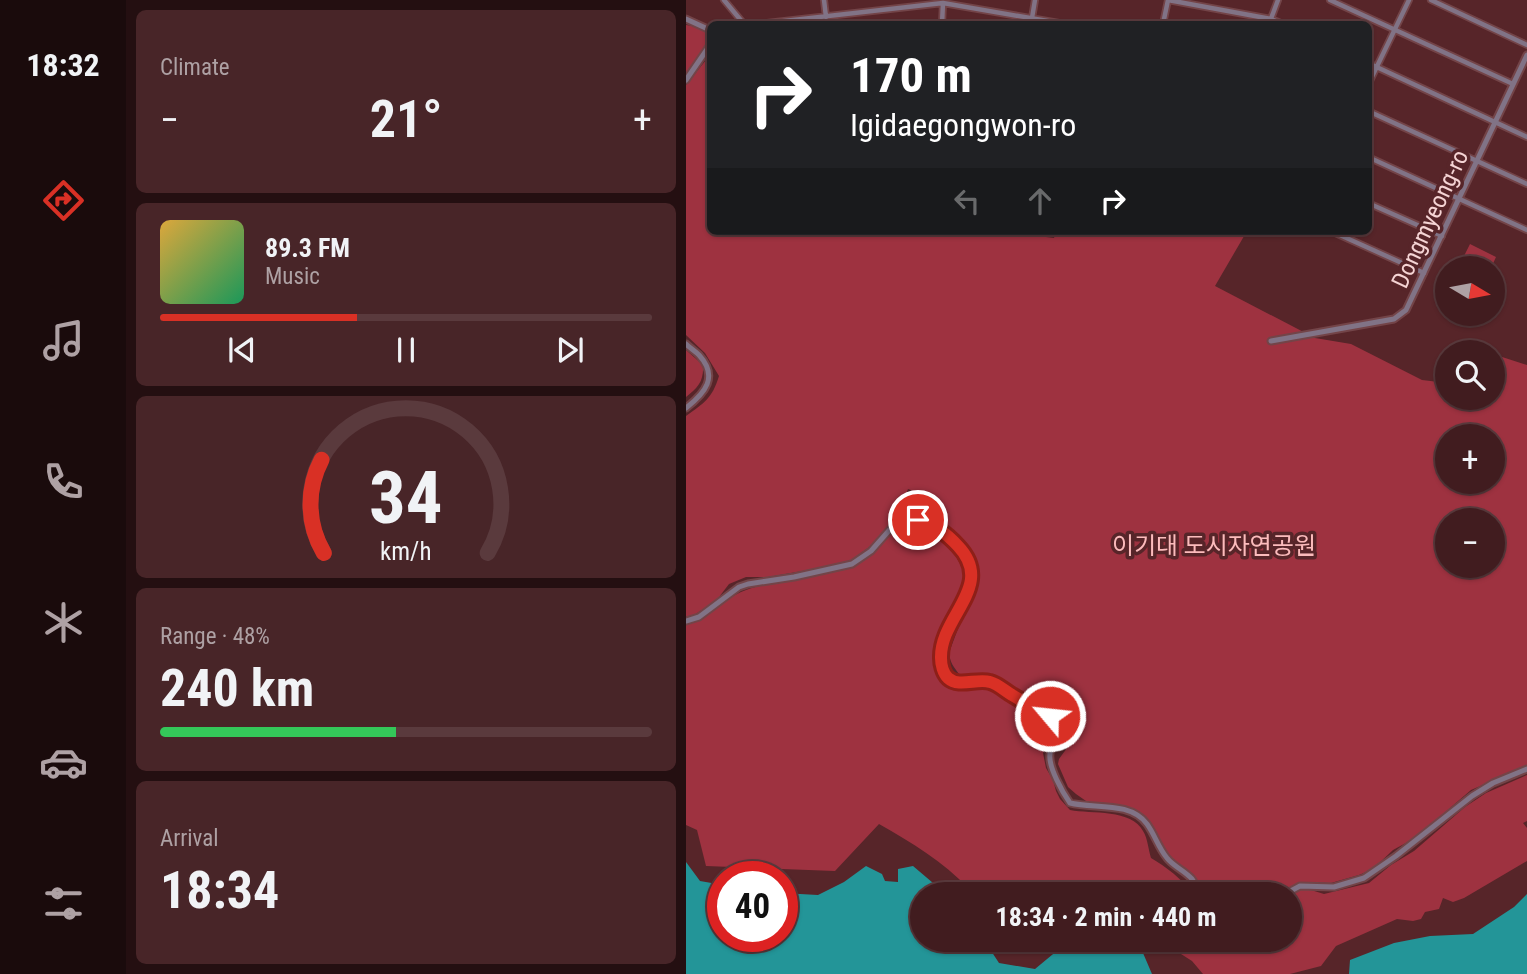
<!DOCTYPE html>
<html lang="en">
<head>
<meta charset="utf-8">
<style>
  body { margin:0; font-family:"Roboto Condensed","Noto Sans KR",sans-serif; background:#482528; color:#f1f3f6; height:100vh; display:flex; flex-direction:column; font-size:26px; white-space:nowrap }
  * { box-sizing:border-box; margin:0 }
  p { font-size:23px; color:#aea1a4 }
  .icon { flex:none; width:38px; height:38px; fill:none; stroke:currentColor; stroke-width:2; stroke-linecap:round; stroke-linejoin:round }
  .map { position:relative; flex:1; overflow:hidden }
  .side { display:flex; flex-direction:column; gap:10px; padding:10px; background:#240f11; width:560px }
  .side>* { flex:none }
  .guide { position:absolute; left:21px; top:21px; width:665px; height:214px; border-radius:10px; box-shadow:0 2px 5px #0004,0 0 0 2px #5a3a3d; background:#202124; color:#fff; overflow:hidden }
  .needle { width:46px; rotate:100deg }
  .tools { position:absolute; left:749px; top:256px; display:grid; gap:14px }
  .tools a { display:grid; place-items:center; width:70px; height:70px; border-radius:50%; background:#411c1f; box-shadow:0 2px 5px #0004,0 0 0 2px #5a3a3d; font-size:35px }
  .speed { position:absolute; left:21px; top:861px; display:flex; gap:14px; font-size:35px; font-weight:700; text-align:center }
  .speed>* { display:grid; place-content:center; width:91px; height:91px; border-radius:50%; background:#411c1f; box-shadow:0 2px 5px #0004,0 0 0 2px #5a3a3d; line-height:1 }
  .speed .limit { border:10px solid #d22; background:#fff; color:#111 }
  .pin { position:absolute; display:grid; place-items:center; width:60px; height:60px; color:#fff; margin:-30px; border:4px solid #fff; border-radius:50%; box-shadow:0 2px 7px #0007 }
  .me { position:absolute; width:77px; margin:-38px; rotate:298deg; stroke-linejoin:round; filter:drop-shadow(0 0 5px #0008) }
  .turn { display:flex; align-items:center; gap:24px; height:147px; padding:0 28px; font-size:32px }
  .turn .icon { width:91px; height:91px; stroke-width:2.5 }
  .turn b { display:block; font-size:49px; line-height:60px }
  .lanes { display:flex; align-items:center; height:66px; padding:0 28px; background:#0003; justify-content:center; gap:35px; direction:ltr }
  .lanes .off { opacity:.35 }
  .big { font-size:52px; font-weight:700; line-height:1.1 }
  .side .tile { flex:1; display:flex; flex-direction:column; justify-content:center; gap:10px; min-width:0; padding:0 24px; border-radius:10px; background:#482528 }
  .side .dial { align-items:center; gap:0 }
  .dial svg { height:182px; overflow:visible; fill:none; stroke:#5a3a3d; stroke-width:7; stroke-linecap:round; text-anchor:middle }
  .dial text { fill:#f1f3f6; stroke:none }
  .song { display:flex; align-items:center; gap:21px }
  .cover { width:84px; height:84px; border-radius:10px; background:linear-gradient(135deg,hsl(40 70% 55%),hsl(150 70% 35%)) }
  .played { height:7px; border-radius:4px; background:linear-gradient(90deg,#d93025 40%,#5a3a3d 40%) }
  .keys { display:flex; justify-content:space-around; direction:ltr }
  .heat { display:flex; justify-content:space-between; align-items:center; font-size:38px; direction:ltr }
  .charge { height:10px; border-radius:5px; background:linear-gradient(90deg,#34c759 48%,#5a3a3d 0) }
  .trip { position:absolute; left:224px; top:882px; width:392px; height:70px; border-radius:35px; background:#411c1f; box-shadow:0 2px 5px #0004,0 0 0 2px #5a3a3d; font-weight:700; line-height:70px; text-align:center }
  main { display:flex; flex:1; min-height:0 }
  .tab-bar { display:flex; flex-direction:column; width:126px; justify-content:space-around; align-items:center; background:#1a0b0c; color:#aea1a4 }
  .tab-bar .icon { width:49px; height:49px }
  .tab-bar .current { color:#d93025 }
  .tab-bar b { font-size:32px; color:#f1f3f6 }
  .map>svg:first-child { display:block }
  .green { fill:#9e3240; fill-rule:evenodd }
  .water { fill:#239598 }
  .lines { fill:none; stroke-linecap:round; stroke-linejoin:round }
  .minor-casing { stroke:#734448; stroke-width:8 }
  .tertiary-casing { stroke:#734448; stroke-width:9 }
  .minor { stroke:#817386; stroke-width:4.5 }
  .tertiary { stroke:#817386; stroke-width:5 }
  .route-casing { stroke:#8d1f18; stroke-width:18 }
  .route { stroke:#d93025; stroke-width:12 }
  .labels { text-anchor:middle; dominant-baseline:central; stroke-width:7; stroke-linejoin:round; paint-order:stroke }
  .street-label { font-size:24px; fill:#f5d4d4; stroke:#572529 }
  .park-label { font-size:24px; fill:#fcbbbc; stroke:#572529 }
</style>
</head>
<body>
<main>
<nav class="tab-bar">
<b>18:32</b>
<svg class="icon current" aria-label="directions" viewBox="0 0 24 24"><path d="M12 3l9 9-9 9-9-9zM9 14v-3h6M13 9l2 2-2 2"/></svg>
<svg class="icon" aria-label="music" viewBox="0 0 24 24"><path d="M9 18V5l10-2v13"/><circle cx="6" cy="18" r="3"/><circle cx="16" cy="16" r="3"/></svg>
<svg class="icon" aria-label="phone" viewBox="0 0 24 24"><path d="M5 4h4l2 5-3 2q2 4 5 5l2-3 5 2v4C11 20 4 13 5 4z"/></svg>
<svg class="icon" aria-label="climate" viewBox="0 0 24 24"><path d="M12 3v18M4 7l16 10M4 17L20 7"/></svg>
<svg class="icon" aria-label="car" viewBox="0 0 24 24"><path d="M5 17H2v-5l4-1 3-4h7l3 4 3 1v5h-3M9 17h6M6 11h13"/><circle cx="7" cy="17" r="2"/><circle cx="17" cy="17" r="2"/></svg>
<svg class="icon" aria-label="filters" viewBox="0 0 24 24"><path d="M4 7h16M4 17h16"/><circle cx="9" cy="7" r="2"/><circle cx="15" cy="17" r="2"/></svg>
</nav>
<section class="side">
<div class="tile"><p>Climate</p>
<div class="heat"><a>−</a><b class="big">21°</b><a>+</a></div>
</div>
<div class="tile">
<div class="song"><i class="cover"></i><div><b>89.3 FM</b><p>Music</p></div></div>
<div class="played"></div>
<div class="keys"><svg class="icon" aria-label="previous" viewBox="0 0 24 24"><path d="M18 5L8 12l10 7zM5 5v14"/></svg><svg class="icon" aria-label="pause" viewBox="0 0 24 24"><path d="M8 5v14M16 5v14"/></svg><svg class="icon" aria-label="next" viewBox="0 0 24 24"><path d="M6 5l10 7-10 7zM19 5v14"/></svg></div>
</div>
<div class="tile dial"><svg viewBox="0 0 100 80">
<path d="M14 69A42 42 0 1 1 86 69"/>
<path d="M14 69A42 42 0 0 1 13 28" stroke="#d93025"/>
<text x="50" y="56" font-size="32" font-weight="700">34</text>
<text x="50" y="72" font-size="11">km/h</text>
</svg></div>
<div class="tile"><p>Range · 48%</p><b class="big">240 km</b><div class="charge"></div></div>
<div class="tile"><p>Arrival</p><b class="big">18:34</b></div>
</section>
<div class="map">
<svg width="841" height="974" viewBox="0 0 841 974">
  <rect width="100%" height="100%" fill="#572529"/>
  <path class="green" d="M 0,25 L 21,28 C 26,45 9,62 0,76 Z
    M 24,55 L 24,231 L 360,231 L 360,237 L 368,238 L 370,231 L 561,231 L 529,286 L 629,338 L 665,344 L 736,380 L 761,383 L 761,397 L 807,397 L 807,361 L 813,356 L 841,365 L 841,766 L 785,790 L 729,838 L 707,850 L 687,869 L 673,875 L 645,883 L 614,882 L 593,894 L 516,894 L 505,875 L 482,858 L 451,813 L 400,801 L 390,794 L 382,787 L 372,764 L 373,759 L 381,748 L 382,734 L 370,715 L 306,679 L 273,674 C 267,666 262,660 264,650 L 290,580 C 290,574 291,568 289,562 C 284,549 255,528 243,518 L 241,501 L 243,497 L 222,489 L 211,519 L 205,524 L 191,541 L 166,560 L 128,569 L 82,577 L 60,577 L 43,584 L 30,601 L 5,617 L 0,616 L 0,416 C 18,403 26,399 33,376 L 19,353 L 0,335 L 0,85 ZM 761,436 L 807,436 L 807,481 L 761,481 ZM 761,520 L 807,520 L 807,565 L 761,565 Z
    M 784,244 L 810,257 L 805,268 L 772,268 Z
    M 0,350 L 17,365 C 18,381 12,388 0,397 Z
    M 225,522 L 243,527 L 264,545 L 281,577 L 281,585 L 265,619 L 250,639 L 247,663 L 250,672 L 261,685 L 273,689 L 296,687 L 317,697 L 349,715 L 363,732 L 362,745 L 357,753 L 360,768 L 367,780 L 370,791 L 374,799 L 384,810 C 405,814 446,809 457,831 C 462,839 462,849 465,858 C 480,867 497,879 506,894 L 416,894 L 413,890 L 408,894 L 305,894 L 303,888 L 283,889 C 257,861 226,843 193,824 L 149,871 L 20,866 L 11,830 L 0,825 L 0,624 C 22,620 36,600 55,592 C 69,586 83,584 97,582 C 108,580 118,577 129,575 C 145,571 160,569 175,561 C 194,550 204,525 225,522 Z
    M 841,775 L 841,821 L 837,823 L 841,828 L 841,861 L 778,898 L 767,902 L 757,898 L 753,909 L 739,912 L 735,919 L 727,921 L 711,919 L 650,946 L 635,966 L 604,974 L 517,974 L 506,961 L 473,940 L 604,940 L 604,895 L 614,890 L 625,890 L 638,894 L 683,883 L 705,865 L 728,851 L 779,807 L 800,793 Z"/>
  <path class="water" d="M 0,862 L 14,881 L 37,885 L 37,936 L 96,936 L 96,893 L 132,895 L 158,882 L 180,866 L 196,874 L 199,881 L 212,882 L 212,869 L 227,866 L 260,894 L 236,894 L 236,940 L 298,940 L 313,963 L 349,969 L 384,940 L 448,940 L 457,953 L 466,974 L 0,974 Z
    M 841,894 L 841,974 L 663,974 L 664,960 L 708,943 L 744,936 L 787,934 L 828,907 Z"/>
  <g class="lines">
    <defs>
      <path id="minor" d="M 38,0 L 58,24
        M 138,0 L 140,17
        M 644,0 L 827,84
        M 745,0 L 841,45
        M 71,24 L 257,3 L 379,24
        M 256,24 L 257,3
        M 345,24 L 349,0
        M 477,24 L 482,0 L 585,19 L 597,24
        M 583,24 L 592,0
        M 682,63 L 841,137
        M 682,85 L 723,0
        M 682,111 L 841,184
        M 682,157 L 841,230
        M 682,203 L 756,236
        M 645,231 L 738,273"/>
      <path id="tertiary" d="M 0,19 L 24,30
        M 0,80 L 24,45
        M 585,341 L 708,319 L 720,310 L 841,55
        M 0,344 C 4,348 9,351 13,355 C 33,377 19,393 0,408
        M 0,621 L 13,617 L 53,587 L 62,584 L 108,577 L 166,564 L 185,551 L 214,518 C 238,520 250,524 267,541 C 273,547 280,554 283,562 C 299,600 238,633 258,672 C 267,689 288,678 302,681 C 308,683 312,686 316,689 C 325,695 335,701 344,705 C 350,708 358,711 363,715 C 380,730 365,739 364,754 C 362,767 377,793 384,803 C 408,809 444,801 461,824 C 469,835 472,847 481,858 C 487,866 499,871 506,879 C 509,883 511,890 513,894
        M 599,894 L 614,886 L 648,887 L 678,878 L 710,856 L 786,796 L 807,783 L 841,769"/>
    </defs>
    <use href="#minor" class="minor-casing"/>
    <use href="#tertiary" class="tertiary-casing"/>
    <use href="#minor" class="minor"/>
    <use href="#tertiary" class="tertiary"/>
  </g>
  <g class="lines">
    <defs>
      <path id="route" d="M 232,520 C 249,525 260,533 272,546 C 310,586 254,616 255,658 C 255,664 257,673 262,678 C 273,688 291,678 304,682 C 312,684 319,691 326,695 C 339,703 352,709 364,716"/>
    </defs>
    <use href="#route" class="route-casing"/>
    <use href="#route" class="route"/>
  </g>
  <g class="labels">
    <g class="street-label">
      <text transform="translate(744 219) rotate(-65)">Dongmyeong-ro</text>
    </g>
    <g class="park-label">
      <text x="528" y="546">이기대 도시자연공원</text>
    </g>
  </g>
</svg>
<div class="tools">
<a><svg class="needle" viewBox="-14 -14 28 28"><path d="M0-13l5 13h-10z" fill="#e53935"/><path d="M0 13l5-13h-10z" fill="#aea1a4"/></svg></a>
<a><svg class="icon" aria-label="search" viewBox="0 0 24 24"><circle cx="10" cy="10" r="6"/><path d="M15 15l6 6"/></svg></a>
<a>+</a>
<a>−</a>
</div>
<div class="speed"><div class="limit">40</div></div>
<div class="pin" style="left:232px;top:520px;background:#d93025"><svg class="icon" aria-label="arrive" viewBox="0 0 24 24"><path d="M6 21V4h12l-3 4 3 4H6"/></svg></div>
<svg class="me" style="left:364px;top:716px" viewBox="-20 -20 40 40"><circle r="17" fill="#d93025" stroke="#fff" stroke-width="3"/><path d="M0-11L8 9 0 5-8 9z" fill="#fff"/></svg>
<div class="trip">18:34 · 2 min · 440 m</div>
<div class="guide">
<div class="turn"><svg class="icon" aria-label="right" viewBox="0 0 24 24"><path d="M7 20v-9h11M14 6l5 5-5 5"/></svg><div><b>170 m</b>Igidaegongwon-ro</div></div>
<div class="lanes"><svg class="icon off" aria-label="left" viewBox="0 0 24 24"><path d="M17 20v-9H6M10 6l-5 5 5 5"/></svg><svg class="icon off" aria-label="ahead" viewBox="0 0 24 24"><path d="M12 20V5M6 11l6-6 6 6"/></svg><svg class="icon" aria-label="right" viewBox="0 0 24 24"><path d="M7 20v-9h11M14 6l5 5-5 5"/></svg></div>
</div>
</div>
</main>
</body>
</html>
